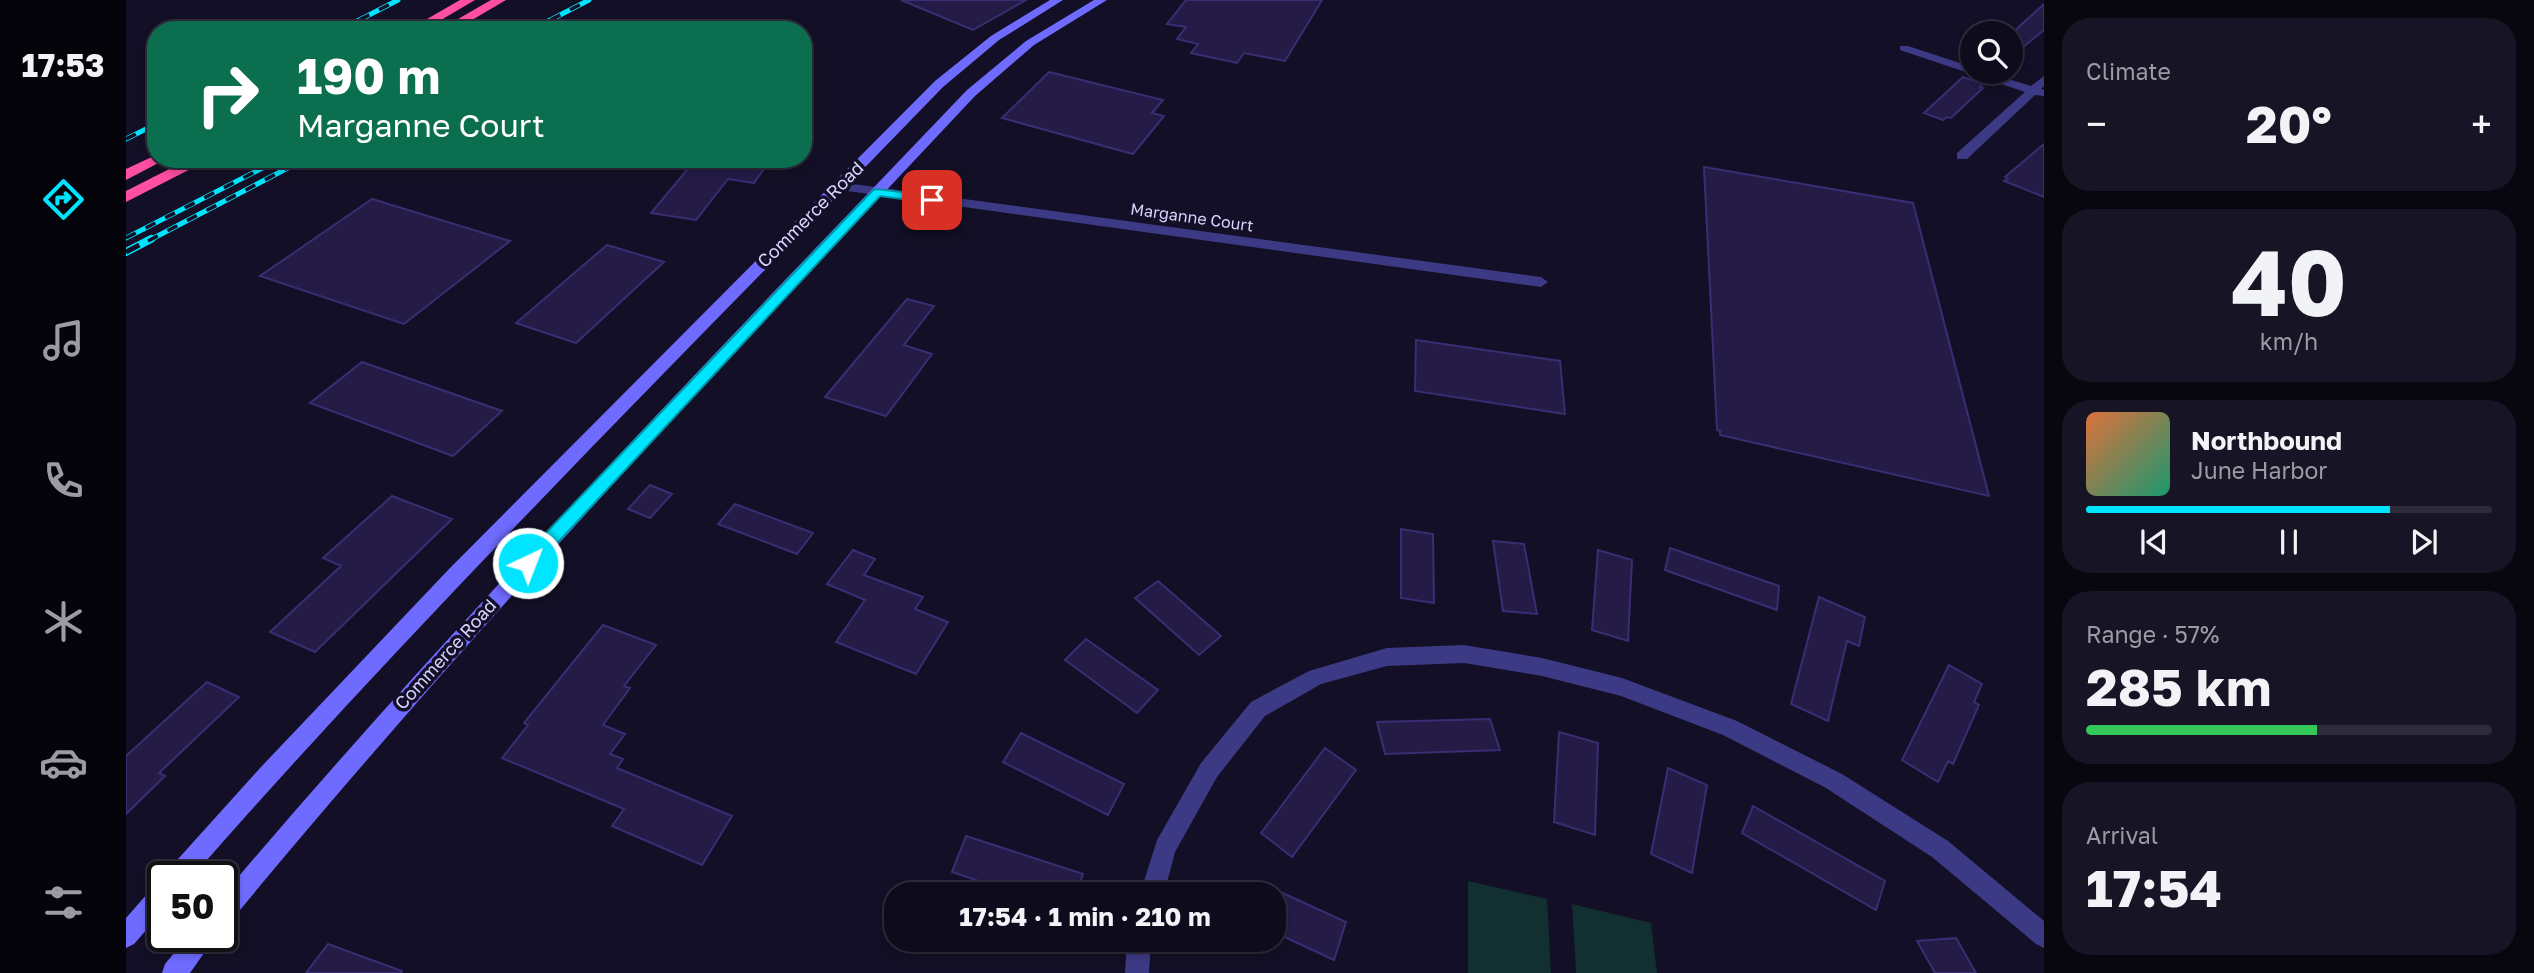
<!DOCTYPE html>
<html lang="en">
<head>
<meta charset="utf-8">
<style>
  body { margin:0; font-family:"Golos Text",sans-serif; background:#171425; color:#f1f3f6; height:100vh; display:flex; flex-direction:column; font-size:26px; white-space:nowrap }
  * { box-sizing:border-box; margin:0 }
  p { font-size:23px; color:#9b9ba3 }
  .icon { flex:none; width:38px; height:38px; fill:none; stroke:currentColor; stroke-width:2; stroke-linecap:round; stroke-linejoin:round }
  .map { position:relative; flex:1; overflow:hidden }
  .panel { display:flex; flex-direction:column; gap:18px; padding:18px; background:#08060f; width:490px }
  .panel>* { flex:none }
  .hud { position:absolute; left:21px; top:21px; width:665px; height:147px; border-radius:28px; box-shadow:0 4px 10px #0003,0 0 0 2px #2e2b3b; background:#0b6e4f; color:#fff; overflow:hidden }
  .tools { position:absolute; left:1834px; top:21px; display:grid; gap:14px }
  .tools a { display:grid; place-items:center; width:63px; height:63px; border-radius:50%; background:#0e0b1c; box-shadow:0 4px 10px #0003,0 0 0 2px #2e2b3b; font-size:35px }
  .speed { position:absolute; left:21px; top:861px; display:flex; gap:14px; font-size:35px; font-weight:700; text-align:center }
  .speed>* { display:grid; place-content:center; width:91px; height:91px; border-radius:50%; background:#0e0b1c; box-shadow:0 4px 10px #0003,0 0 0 2px #2e2b3b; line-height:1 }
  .speed .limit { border:4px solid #111; border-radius:10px; background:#fff; color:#111 }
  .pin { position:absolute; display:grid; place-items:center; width:60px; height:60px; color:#fff; margin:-30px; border-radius:14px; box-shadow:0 4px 10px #0006 }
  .me { position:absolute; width:77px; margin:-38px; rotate:43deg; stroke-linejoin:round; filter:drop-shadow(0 0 5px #0008) }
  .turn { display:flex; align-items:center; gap:24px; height:147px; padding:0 35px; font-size:32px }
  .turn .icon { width:91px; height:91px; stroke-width:2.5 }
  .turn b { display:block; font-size:49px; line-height:60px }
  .big { font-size:52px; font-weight:700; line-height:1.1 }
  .panel .tile { flex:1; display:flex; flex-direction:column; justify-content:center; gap:10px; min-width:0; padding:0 24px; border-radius:28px; background:#171425 }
  .panel .dial { align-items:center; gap:0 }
  .dial b { font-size:91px; line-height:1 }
  .song { display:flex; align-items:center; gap:21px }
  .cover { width:84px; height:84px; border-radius:10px; background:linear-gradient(135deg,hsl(20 70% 55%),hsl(160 70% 35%)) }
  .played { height:7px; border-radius:4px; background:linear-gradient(90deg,#00e5ff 75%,#2e2b3b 75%) }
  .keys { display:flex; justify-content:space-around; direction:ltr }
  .heat { display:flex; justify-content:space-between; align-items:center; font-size:38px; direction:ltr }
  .charge { height:10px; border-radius:5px; background:linear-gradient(90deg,#34c759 57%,#2e2b3b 0) }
  .trip { position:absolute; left:758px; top:882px; width:402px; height:70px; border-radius:28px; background:#0e0b1c; box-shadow:0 4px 10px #0003,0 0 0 2px #2e2b3b; font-weight:700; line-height:70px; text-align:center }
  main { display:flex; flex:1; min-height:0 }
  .tabs { display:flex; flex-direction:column; width:126px; justify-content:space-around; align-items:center; background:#06040b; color:#9b9ba3 }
  .tabs .icon { width:49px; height:49px }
  .tabs .on { color:#00e5ff }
  .tabs b { font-size:32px; color:#f1f3f6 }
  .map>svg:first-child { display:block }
  .green { fill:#12302f }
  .building { fill:#241b47; stroke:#3b2d73; stroke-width:2 }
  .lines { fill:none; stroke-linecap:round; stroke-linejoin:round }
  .minor { fill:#3d3a85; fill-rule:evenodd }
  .secondary { fill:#6f6bff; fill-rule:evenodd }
  .motorway { fill:#ff4fa3; fill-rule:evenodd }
  .rail-far1-casing { stroke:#00e5ff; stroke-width:5 }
  .rail-casing { stroke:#00e5ff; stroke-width:8 }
  .rail-far1 { stroke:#130f26; stroke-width:3.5; stroke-dasharray:11; stroke-linecap:butt }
  .rail { stroke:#130f26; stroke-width:5; stroke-dasharray:15; stroke-linecap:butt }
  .route { fill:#00e5ff; stroke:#0095a6; stroke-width:2 }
  .labels { text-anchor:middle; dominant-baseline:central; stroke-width:7; stroke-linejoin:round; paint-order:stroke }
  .far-street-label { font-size:16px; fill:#d9d4ff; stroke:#130f26 }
  .street-label { font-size:18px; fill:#d9d4ff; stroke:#130f26 }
</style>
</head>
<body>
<main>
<nav class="tabs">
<b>17:53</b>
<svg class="icon on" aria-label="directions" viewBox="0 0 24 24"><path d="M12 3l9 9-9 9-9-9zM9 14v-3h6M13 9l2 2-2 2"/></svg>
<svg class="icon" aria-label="music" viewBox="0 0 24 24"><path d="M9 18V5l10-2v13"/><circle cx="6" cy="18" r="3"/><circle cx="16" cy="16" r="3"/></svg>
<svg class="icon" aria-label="phone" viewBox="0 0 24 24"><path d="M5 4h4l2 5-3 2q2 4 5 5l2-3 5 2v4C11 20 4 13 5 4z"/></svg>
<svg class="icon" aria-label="climate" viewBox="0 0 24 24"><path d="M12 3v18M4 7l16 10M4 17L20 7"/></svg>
<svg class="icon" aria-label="car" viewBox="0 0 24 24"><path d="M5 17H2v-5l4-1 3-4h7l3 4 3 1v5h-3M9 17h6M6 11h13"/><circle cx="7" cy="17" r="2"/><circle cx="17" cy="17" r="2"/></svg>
<svg class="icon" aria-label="filters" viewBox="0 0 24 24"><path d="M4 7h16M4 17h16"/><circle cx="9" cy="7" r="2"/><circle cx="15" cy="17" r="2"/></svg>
</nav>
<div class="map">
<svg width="1918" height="973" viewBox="0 0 1918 973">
  <rect width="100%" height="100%" fill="#130f26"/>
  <path class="green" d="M 1342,881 L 1421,899 L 1425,973 L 1342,973 Z
    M 1446,904 L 1525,923 L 1531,973 L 1450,973 Z"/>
  <path class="building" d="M 775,0 L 900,0 L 847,30 Z
    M 1060,0 L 1196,0 L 1159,61 L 1118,53 L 1111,63 L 1065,53 L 1072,44 L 1051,39 L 1060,27 L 1041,24 Z
    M 1918,4 L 1918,30 L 1885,57 L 1885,34 Z
    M 923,72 L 1037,100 L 1026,113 L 1038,116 L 1007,154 L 876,118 Z
    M 1837,77 L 1857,84 L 1854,87 L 1857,88 L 1825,118 L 1821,117 L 1817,120 L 1798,113 Z
    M 1918,144 L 1918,197 L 1878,181 L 1882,179 L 1879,177 Z
    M 570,159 L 645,159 L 628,183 L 602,179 L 570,220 L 525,213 Z
    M 1578,167 L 1787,203 L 1863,496 L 1594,435 L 1594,431 L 1591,430 Z
    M 246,199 L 384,241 L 278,324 L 134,276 Z
    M 481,245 L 538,262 L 450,343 L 390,323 Z
    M 781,299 L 808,306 L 778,345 L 806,354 L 760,416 L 699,397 Z
    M 1290,340 L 1434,361 L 1439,414 L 1289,391 Z
    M 236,362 L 376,411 L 327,456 L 184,403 Z
    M 524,485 L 546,494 L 524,518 L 502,509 Z
    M 266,496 L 326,519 L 189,652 L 144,632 L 215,566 L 197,558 Z
    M 609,504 L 687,533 L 671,554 L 592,524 Z
    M 1275,529 L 1307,534 L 1308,603 L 1275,598 Z
    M 1367,541 L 1398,544 L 1411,614 L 1377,611 Z
    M 1544,548 L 1653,586 L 1651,610 L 1539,570 Z
    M 727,550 L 749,559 L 738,575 L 797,597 L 789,609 L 822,622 L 790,674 L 710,642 L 739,600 L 701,584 Z
    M 1472,550 L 1506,560 L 1502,641 L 1466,630 Z
    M 1032,581 L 1095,636 L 1073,655 L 1009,598 Z
    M 1693,597 L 1739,617 L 1733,646 L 1721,641 L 1702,721 L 1665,704 Z
    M 477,625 L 530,645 L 498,686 L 504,688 L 477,725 L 499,734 L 484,754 L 497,759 L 491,768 L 606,816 L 576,865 L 486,826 L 498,809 L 376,758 L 402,725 L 398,723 Z
    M 960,639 L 1032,690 L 1011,713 L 939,660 Z
    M 1823,665 L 1856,684 L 1848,702 L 1853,705 L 1827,764 L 1822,761 L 1812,782 L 1776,760 Z
    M 81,682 L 113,697 L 33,773 L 39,776 L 0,814 L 0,756 Z
    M 1364,719 L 1374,750 L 1259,754 L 1251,722 Z
    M 1433,732 L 1472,743 L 1469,835 L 1428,822 Z
    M 895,733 L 998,784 L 982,815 L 877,762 Z
    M 1199,748 L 1230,770 L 1166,857 L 1135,833 Z
    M 1542,768 L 1581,785 L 1566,873 L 1525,854 Z
    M 1627,806 L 1759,881 L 1750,910 L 1616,833 Z
    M 840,836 L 957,874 L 950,894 L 891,894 L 826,872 Z
    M 1148,889 L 1220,922 L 1208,960 L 1148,932 Z
    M 1830,938 L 1850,973 L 1809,973 L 1791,941 Z
    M 202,944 L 276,971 L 275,973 L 180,973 Z"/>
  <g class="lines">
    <path class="minor" d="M 1774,46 L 1782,46 L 1846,67 L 1846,72 L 1860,72 L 1905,86 L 1918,76 L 1918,86 L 1915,89 L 1918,90 L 1918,96 L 1909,95 L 1841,159 L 1831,159 L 1831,153 L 1899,92 L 1774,50 Z
      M 712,182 L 1415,277 L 1422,282 L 1415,287 L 707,189 L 705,186 Z
      M 1338,645 L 1416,658 L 1496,678 L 1611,721 L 1716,774 L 1822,841 L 1918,921 L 1918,948 L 1910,944 L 1806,857 L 1700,788 L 1597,735 L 1495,696 L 1416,676 L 1338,663 L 1261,666 L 1195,684 L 1139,716 L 1091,777 L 1049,852 L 1038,894 L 1014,894 L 1031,840 L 1075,763 L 1125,702 L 1183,671 L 1261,648 Z
      M 1001,940 L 1025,940 L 1023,973 L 999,973 Z"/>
    <path class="secondary" d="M 924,0 L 937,0 L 873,40 L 817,87 C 565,348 306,603 66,877 L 40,877 L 43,869 L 135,767 L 324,568 L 809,81 L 865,36 Z
      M 968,0 L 981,0 L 908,45 L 849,96 C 595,366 340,636 104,922 L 96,926 L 96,896 C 333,616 588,355 841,90 L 900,41 Z
      M 37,881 L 37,911 L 8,944 L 0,948 L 0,918 L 29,885 Z
      M 62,936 L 90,936 L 64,973 L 36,973 L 39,964 Z"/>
    <path class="motorway" d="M 334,0 L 349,0 L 298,30 L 282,30 Z
      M 365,0 L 380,0 L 329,30 L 313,30 Z
      M 30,155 L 30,159 L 40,159 L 0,180 L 0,169 Z
      M 63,159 L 84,159 L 0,202 L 0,191 Z"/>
    <defs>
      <path id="rail-far1" d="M 214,30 L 272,0
        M 405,30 L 463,0
        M 0,139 L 30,124
        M 0,238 L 154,159
        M 22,241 L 179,159"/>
      <path id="rail" d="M 0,252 L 25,239"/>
    </defs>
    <use href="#rail-far1" class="rail-far1-casing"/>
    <use href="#rail" class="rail-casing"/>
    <use href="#rail-far1" class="rail-far1"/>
    <use href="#rail" class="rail"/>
  </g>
  <path class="route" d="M 751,189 L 806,196 L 812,200 L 806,203 L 754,196 L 408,568 L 396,568 L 394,563 L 396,558 L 747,190 Z"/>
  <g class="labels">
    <g class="far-street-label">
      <text transform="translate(1066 217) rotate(8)">Marganne Court</text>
    </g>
    <g class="street-label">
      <text transform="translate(684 214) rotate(-45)">Commerce Road</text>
      <text transform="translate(319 654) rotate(-48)">Commerce Road</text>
    </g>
  </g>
</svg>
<div class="tools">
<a><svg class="icon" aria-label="search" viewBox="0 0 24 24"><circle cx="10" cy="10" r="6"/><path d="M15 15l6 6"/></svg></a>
</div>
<div class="speed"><div class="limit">50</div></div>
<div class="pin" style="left:806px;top:200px;background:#d93025"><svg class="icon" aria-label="arrive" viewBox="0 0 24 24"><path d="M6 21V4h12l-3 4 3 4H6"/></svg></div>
<svg class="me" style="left:402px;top:563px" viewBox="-20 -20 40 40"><circle r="17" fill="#00e5ff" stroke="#fff" stroke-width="3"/><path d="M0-11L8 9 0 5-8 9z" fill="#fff"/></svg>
<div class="trip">17:54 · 1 min · 210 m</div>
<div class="hud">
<div class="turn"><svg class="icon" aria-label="right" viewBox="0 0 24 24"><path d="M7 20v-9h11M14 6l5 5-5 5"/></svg><div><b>190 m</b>Marganne Court</div></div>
</div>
</div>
<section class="panel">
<div class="tile"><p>Climate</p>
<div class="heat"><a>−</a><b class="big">20°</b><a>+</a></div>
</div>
<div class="tile dial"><b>40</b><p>km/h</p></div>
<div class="tile">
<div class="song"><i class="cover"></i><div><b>Northbound</b><p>June Harbor</p></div></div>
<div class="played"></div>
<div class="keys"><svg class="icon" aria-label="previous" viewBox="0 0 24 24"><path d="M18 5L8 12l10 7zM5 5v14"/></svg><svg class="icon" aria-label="pause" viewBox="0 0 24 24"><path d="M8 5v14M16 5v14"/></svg><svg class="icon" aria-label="next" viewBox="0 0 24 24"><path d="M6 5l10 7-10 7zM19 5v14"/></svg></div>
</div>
<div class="tile"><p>Range · 57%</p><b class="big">285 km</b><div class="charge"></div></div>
<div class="tile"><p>Arrival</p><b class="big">17:54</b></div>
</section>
</main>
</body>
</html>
